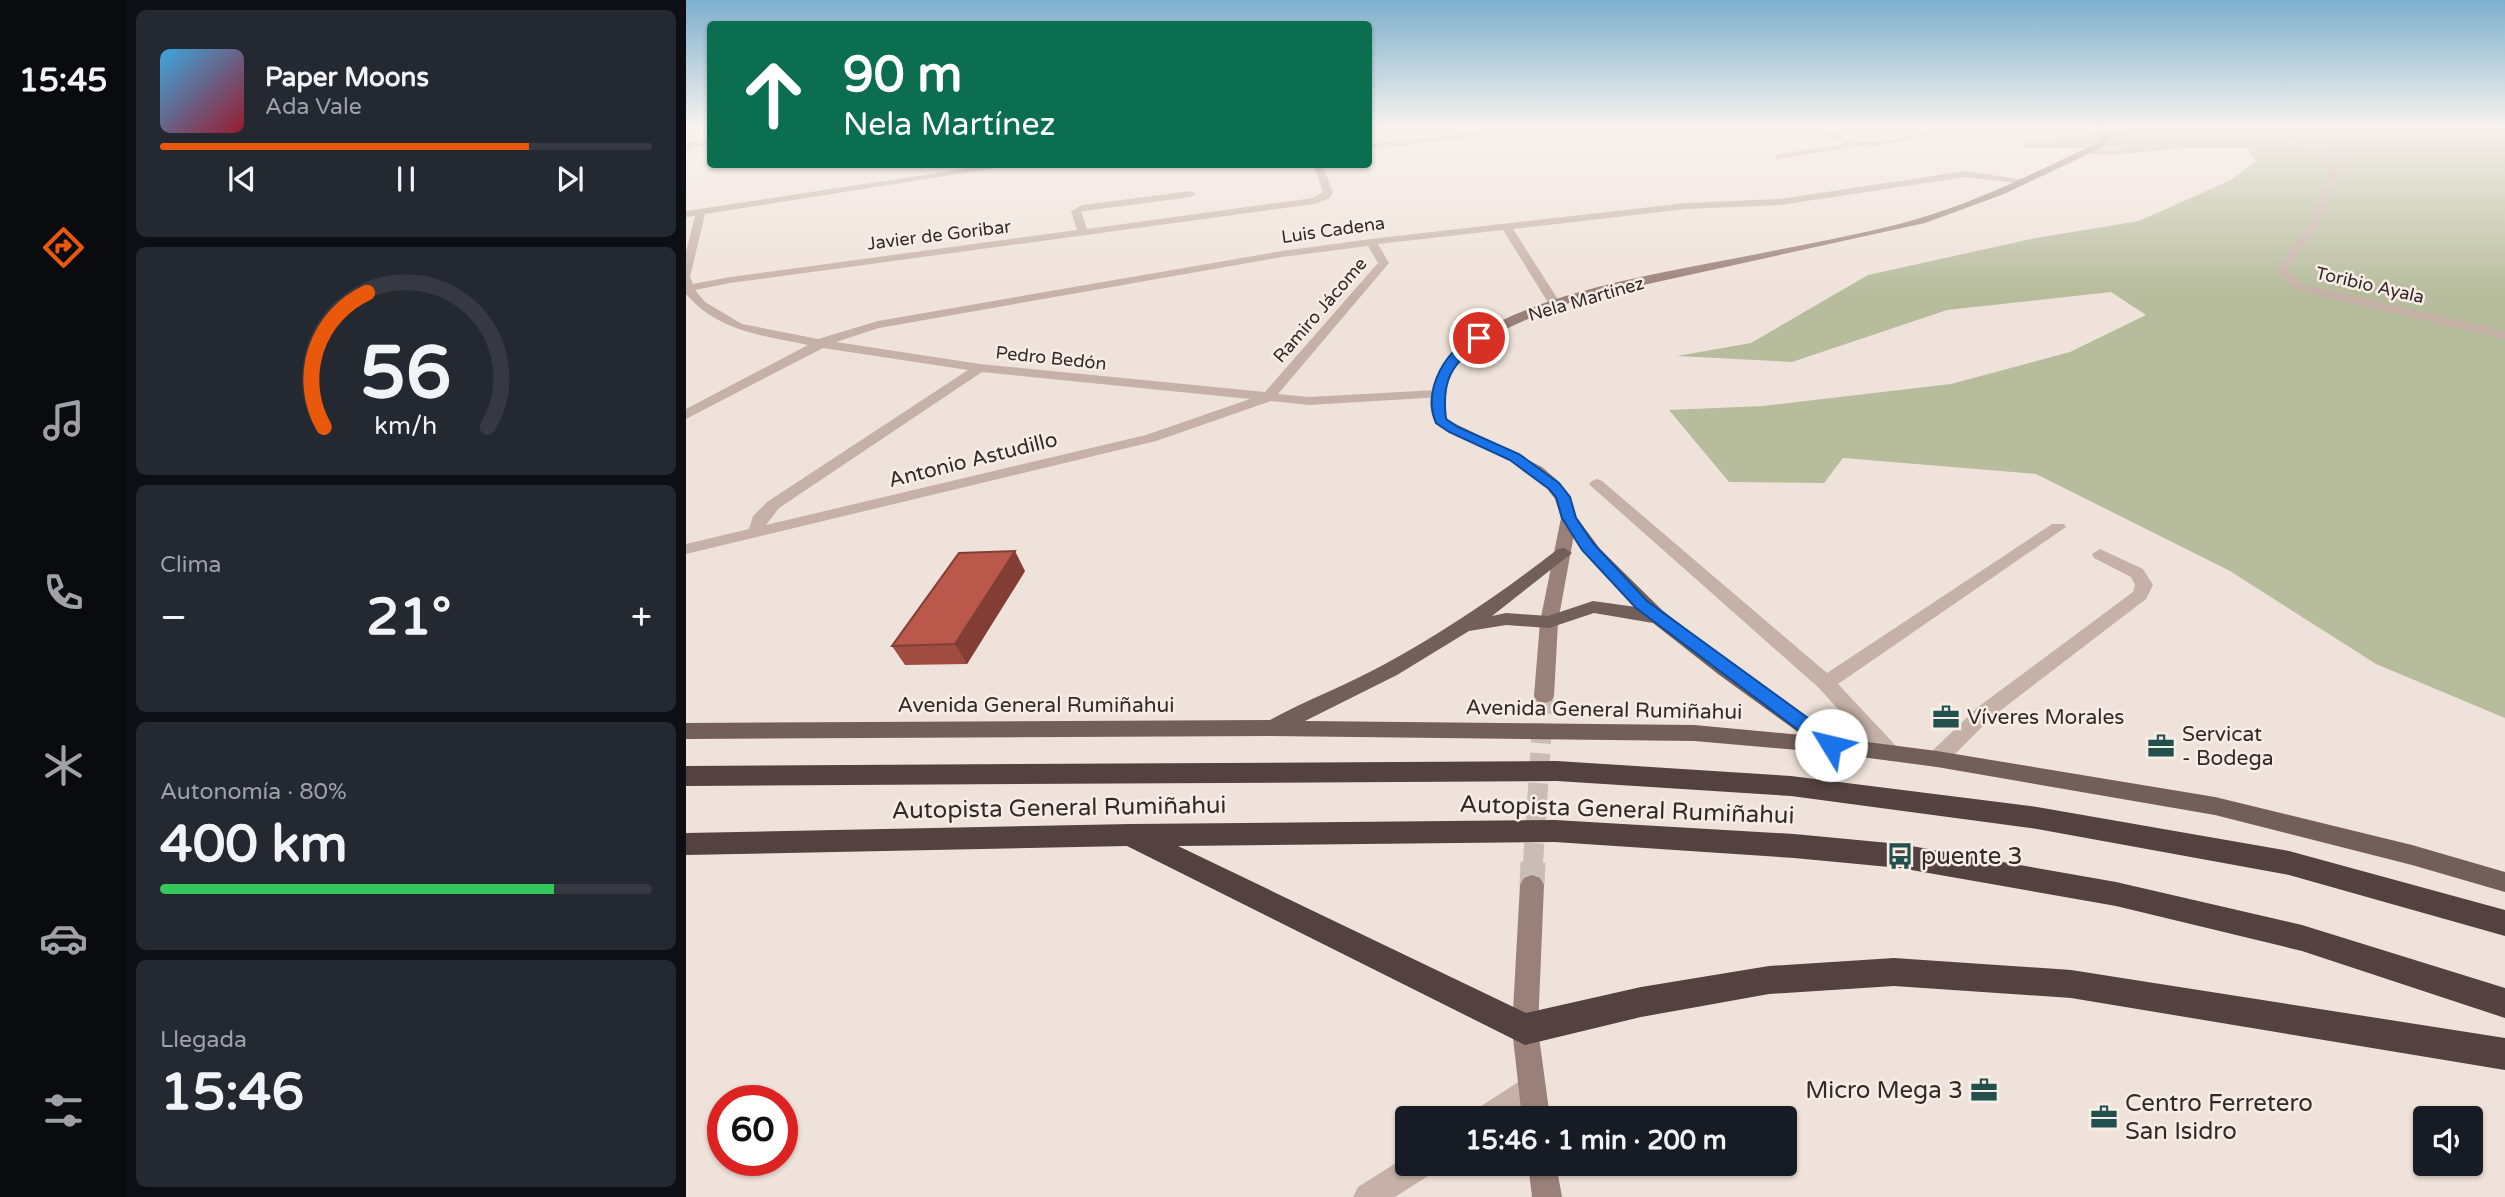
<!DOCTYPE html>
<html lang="es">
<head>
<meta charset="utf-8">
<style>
  body { margin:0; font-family:"Varela Round",sans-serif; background:#242831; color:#f1f3f6; height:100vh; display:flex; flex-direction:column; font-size:26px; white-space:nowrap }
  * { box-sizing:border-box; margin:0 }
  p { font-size:23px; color:#9ea1a6 }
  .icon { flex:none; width:38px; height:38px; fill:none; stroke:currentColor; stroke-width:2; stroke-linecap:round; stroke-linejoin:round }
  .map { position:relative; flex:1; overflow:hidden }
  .details { display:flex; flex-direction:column; gap:10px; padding:10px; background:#0d0f14; width:560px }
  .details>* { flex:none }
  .guide { position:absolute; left:21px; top:21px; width:665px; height:147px; border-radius:7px; box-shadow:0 2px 5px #0004; background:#0b6e4f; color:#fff; overflow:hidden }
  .tools { position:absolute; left:1727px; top:1106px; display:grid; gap:14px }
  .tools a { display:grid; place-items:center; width:70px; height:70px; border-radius:7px; background:#171b24; box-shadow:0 2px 5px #0004; font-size:35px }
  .speed { position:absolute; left:21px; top:1085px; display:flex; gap:14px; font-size:35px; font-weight:700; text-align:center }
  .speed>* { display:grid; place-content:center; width:91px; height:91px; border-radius:50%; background:#171b24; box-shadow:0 2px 5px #0004; line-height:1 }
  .speed .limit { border:10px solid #d22; background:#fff; color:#111 }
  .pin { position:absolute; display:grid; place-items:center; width:60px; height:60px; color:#fff; margin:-30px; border:4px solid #fff; border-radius:50%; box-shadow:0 2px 7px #0007 }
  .me { position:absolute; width:77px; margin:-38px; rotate:306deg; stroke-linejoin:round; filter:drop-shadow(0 0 5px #0008) }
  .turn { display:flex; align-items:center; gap:24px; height:147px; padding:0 21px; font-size:32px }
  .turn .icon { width:91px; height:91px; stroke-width:2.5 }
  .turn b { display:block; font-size:49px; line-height:60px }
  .big { font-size:52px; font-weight:800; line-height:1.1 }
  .details .card { flex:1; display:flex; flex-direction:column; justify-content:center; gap:10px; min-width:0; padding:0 24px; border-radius:10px; background:#242831 }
  .details .dial { align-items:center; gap:0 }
  .dial svg { height:182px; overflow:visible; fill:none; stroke:#363941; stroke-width:7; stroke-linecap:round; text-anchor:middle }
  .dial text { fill:#f1f3f6; stroke:none }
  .song { display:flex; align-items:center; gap:21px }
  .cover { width:84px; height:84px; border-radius:10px; background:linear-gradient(135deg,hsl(200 70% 55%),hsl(350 70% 35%)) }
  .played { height:7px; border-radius:4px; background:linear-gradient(90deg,#ea580c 75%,#363941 75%) }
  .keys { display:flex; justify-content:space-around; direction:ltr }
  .heat { display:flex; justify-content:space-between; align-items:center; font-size:38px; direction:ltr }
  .charge { height:10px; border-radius:5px; background:linear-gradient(90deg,#34c759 80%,#363941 0) }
  .trip { position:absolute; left:709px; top:1106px; width:402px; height:70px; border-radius:7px; background:#171b24; box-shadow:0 2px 5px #0004; font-weight:800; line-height:70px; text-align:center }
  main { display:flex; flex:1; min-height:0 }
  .menu { display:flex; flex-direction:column; width:126px; justify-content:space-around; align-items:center; background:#090b0e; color:#9ea1a6 }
  .menu .icon { width:49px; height:49px }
  .menu .on { color:#ea580c }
  .menu b { font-size:32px; color:#f1f3f6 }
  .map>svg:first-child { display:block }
  .green { fill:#b6bc9c }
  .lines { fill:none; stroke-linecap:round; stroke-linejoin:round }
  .secondary-tunnel-far1 { stroke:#c9bdb6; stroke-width:20; stroke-dasharray:20 10; stroke-linecap:butt }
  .secondary-tunnel { stroke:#c9bdb6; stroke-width:25; stroke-dasharray:25 13; stroke-linecap:butt }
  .street { fill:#c5b1a7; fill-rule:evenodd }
  .secondary { fill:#998079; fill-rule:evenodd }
  .primary { fill:#735f59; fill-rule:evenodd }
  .highway { fill:#53423f; fill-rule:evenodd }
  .wall { fill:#a04c41 }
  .shaded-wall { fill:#823e35 }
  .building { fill:#ba584c; stroke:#823e35; stroke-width:2 }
  .route { fill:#1a73e8; stroke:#114b97; stroke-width:2 }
  .labels { text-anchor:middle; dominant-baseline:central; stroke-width:5; stroke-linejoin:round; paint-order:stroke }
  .far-street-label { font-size:18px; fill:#332927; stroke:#f7ede6 }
  .street-label { font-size:21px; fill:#332927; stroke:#f7ede6 }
  .poi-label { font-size:21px; fill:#332927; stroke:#f7ede6; text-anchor:start }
  .near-street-label { font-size:24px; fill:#332927; stroke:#f7ede6 }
  .near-poi-label { font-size:24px; fill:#332927; stroke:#f7ede6; text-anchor:start }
</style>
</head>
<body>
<main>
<nav class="menu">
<b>15:45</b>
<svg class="icon on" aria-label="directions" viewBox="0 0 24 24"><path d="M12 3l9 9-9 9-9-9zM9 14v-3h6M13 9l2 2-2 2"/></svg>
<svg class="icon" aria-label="music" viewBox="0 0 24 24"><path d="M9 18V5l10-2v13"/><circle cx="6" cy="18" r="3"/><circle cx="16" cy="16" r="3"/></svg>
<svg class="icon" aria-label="phone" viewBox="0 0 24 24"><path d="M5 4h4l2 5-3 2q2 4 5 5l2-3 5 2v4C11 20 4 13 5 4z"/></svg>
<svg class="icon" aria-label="climate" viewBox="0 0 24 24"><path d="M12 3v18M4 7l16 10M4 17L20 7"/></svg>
<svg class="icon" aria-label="car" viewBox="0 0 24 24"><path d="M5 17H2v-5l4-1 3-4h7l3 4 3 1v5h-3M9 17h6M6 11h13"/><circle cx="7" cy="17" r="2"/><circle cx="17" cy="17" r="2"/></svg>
<svg class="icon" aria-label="filters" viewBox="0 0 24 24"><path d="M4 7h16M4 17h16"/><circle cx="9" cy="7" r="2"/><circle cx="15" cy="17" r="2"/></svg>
</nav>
<section class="details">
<div class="card">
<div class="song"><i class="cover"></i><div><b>Paper Moons</b><p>Ada Vale</p></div></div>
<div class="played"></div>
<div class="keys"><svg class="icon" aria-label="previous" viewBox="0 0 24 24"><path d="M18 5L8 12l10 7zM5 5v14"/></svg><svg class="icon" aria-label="pause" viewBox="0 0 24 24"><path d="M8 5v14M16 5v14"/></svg><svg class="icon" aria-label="next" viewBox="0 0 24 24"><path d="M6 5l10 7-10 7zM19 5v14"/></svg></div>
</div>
<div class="card dial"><svg viewBox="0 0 100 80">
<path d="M14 69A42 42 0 1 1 86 69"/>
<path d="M14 69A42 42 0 0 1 33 10" stroke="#ea580c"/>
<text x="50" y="56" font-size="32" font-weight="700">56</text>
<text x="50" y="72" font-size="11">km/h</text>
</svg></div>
<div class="card"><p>Clima</p>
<div class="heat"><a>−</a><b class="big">21°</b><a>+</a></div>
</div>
<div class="card"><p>Autonomía · 80%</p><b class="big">400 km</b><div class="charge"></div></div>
<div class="card"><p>Llegada</p><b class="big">15:46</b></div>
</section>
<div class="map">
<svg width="1819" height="1197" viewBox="0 0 1819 1197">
  <rect width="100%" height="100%" fill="#efe2da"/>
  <path class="green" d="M 1458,127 L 1819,127 L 1819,718 L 1690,664 L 1544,571 L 1350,474 L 1157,458 L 1138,483 L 1043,482 L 983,410 L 1077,406 L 1265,384 L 1384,352 L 1460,315 L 1425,292 L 1261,310 L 1106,362 L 991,356 L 1065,343 L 1182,275 L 1345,239 L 1453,221 L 1545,180 L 1570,161 L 1561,148 L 1336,148 L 1340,142 Z"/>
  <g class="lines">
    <path class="secondary-tunnel-far1" d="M 847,863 L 858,696"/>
    <path class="secondary-tunnel" d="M 846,885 L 847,862"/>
    <path class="street" d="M 836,127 L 860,127 L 682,150 L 682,144 Z
      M 1123,127 C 1144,127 1160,143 1181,142 C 1215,142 1247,126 1280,127 L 1181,148 L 1172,146 L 1090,159 L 1089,157 L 1093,154 L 1159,144 Z
      M 1575,138 C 1604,138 1636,137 1659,157 L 1634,223 L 1603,265 L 1602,271 L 1616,284 L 1819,331 L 1819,339 L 1627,294 L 1608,288 L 1592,274 L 1593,265 L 1624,223 L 1650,158 C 1597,127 1507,149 1447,153 C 1434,154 1411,158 1400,151 L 1404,148 L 1429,149 Z
      M 24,140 L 24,145 L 0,149 L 0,143 Z
      M 310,164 L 335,164 L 19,214 L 4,277 L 7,284 L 44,277 L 391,230 L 385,211 L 396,205 L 505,191 L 510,194 L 505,197 L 398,211 L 395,212 L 401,229 L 627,198 L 637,192 L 627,164 L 636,164 L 647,192 L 644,198 L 629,204 L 44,283 L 9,290 L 19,302 L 56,324 L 132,339 L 192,321 L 596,251 L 685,239 L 1000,203 L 1094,199 L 1280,171 L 1344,181 L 1339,184 L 1280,177 L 1094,205 L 1000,209 L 827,229 L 875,304 L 869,308 L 863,304 L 817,230 L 692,244 L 703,263 L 592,394 L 623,397 L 751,390 L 756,391 L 756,397 L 623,405 L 585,401 L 470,441 L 0,554 L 0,544 L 63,529 L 67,516 L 81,502 L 282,370 L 137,348 L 0,419 L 0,409 L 122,345 C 76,335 33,332 0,294 L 0,252 L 9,216 L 0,217 L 0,211 ZM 682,246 L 692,263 L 579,392 L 294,364 L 150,342 L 193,328 L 596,257 ZM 296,372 L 564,399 L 460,435 L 80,525 L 93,508 Z
      M 911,479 L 916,481 L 1141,673 L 1366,524 L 1378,524 L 1380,527 L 1152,684 L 1211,747 L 1214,753 L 1211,759 L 1204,761 L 1197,759 L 1133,688 L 906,487 L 903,484 L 906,481 Z
      M 1414,549 L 1457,569 L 1467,585 L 1460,599 L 1306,717 L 1258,765 L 1251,767 L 1244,765 L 1241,759 L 1244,753 L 1292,707 L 1447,592 L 1449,585 L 1445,577 L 1408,558 L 1406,554 Z
      M 846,1073 L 856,1077 L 860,1087 L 856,1097 L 825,1118 L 788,1118 L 792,1108 Z
      M 721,1156 L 721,1164 L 749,1164 L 745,1174 L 709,1197 L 667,1197 L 672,1187 Z"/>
    <path class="secondary" d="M 1413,127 L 1421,127 L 1426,136 L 1417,147 L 1318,194 L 1239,223 L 898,298 C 854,313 731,353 762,420 L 856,467 L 871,480 L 884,499 L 891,518 L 872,622 L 868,696 L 865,701 L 858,703 L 851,701 L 848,696 L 854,622 L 875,518 L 869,499 L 860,487 L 828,463 L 751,425 C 740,407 744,393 753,375 C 756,370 759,362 764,357 C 822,292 997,270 1081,252 C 1131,242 1182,233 1231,219 C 1294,201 1352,171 1411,143 L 1418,136 Z
      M 846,875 L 854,878 L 858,885 L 852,1029 L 864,1118 L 836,1118 L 826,1029 L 834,885 L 838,878 Z
      M 842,1164 L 870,1164 L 876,1197 L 846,1197 Z"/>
    <path class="primary" d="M 883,513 L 889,515 L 914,549 L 976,610 L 1045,664 L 1150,738 L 1251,751 L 1529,797 L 1726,845 L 1819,872 L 1819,892 L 1726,865 L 1529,815 L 1251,767 L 1145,753 L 1008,741 L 584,736 L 0,739 L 0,723 L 584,720 C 620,700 661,685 699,664 C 760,631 817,592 872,549 L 878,548 L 886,553 L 806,616 L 820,613 L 862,616 L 907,601 L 950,607 L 903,557 L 877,521 L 875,518 ZM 908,613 L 967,623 L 1032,674 L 1116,735 L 1008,725 L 619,721 L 711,675 L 783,631 L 820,625 L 863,628 Z"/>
    <path class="highway" d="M 871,761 L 1105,776 L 1351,807 L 1603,851 L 1819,910 L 1819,936 L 1603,875 L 1351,829 L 1105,796 L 871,781 L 0,786 L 0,766 Z
      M 869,820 L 1108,834 L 1214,844 L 1430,882 L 1616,925 L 1819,988 L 1819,1018 L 1616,951 L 1430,906 L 1214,868 L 1108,858 L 869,842 L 492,846 L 840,1013 L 955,987 L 1083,966 L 1208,958 L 1385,970 L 1819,1038 L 1819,1070 L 1385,998 L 1208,986 L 1083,994 L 955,1017 L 839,1045 L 441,846 L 0,855 L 0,833 L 445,824 Z"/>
  </g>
  <path class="wall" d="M 339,571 L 281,664 L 219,665 L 206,646 Z"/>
  <path class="shaded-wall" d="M 329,551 L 339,571 L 281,664 L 269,644 Z"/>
  <path class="building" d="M 329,551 L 269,644 L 206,646 L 273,553 Z"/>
  <linearGradient id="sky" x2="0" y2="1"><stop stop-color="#7db0cd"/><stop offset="0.43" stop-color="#f8f2ee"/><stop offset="1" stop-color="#f8f2ee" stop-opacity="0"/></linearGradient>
  <rect width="1819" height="294" fill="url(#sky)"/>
  <path class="route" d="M 793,334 L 799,338 L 797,340 C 766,365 755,378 760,419 L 772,427 L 833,454 L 873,483 L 884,497 L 890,518 L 907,543 L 961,601 L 1152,740 L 1154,745 L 1152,750 L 1145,752 L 1139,750 L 950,608 L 896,550 L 876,518 L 870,497 L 863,489 L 824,460 L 763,432 L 750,423 C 736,389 760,347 793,334 Z"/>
  <defs>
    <symbol id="office-bare" viewBox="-9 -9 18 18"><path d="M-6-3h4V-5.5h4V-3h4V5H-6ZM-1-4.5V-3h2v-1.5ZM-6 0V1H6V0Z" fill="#21504d" stroke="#f7ede6" stroke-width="2.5" paint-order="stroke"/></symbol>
    <symbol id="bus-bare" viewBox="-9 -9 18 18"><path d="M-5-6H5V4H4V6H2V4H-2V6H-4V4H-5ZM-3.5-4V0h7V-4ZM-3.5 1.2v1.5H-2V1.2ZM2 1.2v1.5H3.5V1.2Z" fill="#21504d" stroke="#f7ede6" stroke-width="2.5" paint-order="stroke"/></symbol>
  </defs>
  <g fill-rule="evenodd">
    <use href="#office-bare" x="1241" y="698" width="38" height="38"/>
    <use href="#office-bare" x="1456" y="727" width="38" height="38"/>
    <use href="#bus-bare" x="1195" y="837" width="38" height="38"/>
    <use href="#office-bare" x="1279" y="1071" width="38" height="38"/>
    <use href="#office-bare" x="1399" y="1098" width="38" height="38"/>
  </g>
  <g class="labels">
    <g class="far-street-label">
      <text transform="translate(647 230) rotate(-8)">Luis Cadena</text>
      <text transform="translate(253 235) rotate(-7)">Javier de Goribar</text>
      <text transform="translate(1684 285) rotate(13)">Toribio Ayala</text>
      <text transform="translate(900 299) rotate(-16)">Nela Martínez</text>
      <text transform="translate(634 310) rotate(-49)">Ramiro Jácome</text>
      <text transform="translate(365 358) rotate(6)">Pedro Bedón</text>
    </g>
    <g class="street-label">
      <text transform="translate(287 460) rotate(-14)">Antonio Astudillo</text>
      <text x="350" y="705">Avenida General Rumiñahui</text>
      <text transform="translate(918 710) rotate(1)">Avenida General Rumiñahui</text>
    </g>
    <g class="poi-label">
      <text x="1281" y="717">Víveres Morales</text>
      <text x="1496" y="734">Servicat<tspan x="1496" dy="24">- Bodega</tspan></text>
    </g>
    <g class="near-street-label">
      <text transform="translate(373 808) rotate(-1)">Autopista General Rumiñahui</text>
      <text transform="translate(941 810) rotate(2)">Autopista General Rumiñahui</text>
    </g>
    <g class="near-poi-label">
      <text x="1235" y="856">puente 3</text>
      <text x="1277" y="1090" text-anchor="end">Micro Mega 3</text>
      <text x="1439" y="1103">Centro Ferretero<tspan x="1439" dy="28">San Isidro</tspan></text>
    </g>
  </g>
</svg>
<div class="tools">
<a><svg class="icon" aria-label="sound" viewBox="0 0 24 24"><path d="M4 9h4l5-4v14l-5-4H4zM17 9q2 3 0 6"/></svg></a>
</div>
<div class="speed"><div class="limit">60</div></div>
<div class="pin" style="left:793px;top:338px;background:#d93025"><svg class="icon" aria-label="arrive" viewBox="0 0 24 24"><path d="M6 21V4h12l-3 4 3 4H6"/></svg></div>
<svg class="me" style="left:1145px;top:745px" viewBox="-20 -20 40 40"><circle r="19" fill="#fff"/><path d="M0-13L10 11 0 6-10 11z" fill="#1a73e8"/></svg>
<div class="trip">15:46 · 1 min · 200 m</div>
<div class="guide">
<div class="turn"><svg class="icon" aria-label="ahead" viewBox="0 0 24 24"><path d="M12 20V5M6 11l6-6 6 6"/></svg><div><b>90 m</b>Nela Martínez</div></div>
</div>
</div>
</main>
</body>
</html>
